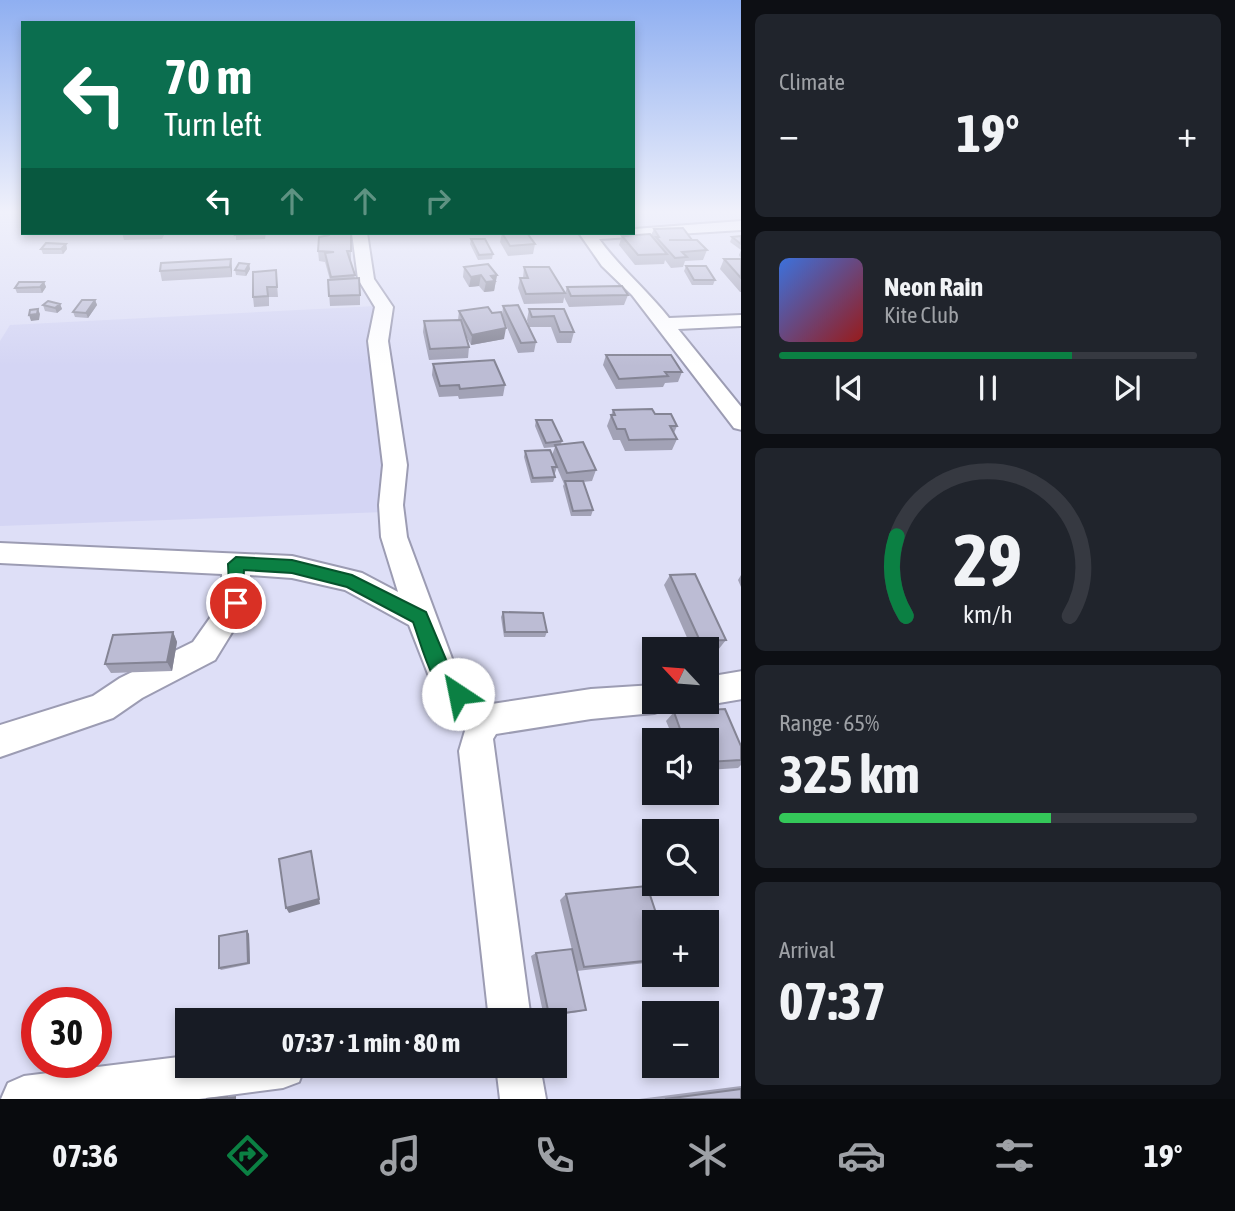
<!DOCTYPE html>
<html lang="en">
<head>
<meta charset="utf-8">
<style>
  body { margin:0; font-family:"Asap Condensed",sans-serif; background:#20242c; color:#f1f3f6; height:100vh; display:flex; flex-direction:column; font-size:26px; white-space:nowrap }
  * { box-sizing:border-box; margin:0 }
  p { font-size:23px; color:#9ea1a6 }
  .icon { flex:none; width:38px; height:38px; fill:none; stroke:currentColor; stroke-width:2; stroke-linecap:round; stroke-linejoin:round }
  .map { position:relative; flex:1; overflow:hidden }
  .panel { display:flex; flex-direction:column; gap:14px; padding:14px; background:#0d0f14; width:494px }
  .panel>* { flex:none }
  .top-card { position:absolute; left:21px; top:21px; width:614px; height:214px; border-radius:0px; box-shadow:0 4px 10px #0003; background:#0b6e4f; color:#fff; overflow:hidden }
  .needle { width:46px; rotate:296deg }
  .tools { position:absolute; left:642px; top:637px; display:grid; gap:14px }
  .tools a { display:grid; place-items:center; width:77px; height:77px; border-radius:0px; background:#171b24; box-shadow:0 4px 10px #0003; font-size:35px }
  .speed { position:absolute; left:21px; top:987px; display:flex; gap:14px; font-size:35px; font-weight:700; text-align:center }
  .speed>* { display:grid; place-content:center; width:91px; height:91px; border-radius:50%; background:#171b24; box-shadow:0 4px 10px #0003; line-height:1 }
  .speed .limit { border:10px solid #d22; background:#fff; color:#111 }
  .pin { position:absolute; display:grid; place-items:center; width:60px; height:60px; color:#fff; margin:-30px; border:4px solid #fff; border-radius:50%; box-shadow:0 2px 7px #0007 }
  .me { position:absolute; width:77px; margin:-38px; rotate:326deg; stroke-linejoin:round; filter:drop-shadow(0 0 5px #0008) }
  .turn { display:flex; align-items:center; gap:24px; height:147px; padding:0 28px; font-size:32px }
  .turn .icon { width:91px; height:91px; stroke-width:2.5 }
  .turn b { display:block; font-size:49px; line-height:60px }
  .lanes { display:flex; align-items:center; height:66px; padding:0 28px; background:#0003; justify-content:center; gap:35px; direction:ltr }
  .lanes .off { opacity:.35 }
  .big { font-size:52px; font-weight:700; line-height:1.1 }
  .panel .tile { flex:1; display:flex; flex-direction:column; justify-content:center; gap:10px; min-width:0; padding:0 24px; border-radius:10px; background:#20242c }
  .panel .dial { align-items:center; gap:0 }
  .dial svg { height:182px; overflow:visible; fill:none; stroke:#363941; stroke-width:7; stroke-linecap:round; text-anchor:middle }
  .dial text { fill:#f1f3f6; stroke:none }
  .song { display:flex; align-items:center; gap:21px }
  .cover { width:84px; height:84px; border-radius:10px; background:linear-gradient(135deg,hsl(220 70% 55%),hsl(0 70% 35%)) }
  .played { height:7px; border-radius:4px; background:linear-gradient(90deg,#0b8043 70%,#363941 70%) }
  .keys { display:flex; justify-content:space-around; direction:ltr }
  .heat { display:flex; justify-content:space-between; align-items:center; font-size:38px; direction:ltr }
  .charge { height:10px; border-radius:5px; background:linear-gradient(90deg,#34c759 65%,#363941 0) }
  .trip { position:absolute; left:175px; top:1008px; width:392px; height:70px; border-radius:0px; background:#171b24; box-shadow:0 4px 10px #0003; font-weight:700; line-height:70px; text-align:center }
  .dock { display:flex; height:112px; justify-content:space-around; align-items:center; background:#090b0e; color:#9ea1a6 }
  .dock .icon { width:49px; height:49px }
  .dock .on { color:#0b8043 }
  .dock b { font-size:32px; color:#f1f3f6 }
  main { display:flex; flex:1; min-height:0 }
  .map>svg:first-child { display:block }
  .built { fill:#d4d5f4 }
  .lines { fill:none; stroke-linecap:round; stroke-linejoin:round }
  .minor-casing { stroke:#9c9cb3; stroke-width:4 }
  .minor { fill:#fff; fill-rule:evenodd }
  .wall { fill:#a2a2b6 }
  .shaded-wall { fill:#848494 }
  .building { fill:#bcbcd4; stroke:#848494; stroke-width:2 }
  .route { fill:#0b8043; stroke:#07532c; stroke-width:2 }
</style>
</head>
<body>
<main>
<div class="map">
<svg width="742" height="1099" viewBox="0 0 742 1099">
  <rect width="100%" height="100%" fill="#dedff7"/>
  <path class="built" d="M 376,306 L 385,512 L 0,526 L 0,341 L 10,325 Z"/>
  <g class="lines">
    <defs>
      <path id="minor" d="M 742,221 L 742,230 L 599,239 C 619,267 647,290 669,318 L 742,315 L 742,326 L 678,329 L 742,408 L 742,430 L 734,428 L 632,295 L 602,266 L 579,233 L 634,233 L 634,229 Z
        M 352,233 L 367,233 L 374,279 L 393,307 L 388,341 L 407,465 L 403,505 L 407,537 L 454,664 L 492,704 L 591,689 L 654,685 L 654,702 L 668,702 L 665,709 L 654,713 L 591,719 L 496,734 L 493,739 L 531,1020 L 489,1020 L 459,751 L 467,724 L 432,684 L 409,625 L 345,590 L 292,578 L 250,575 L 250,603 L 215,660 L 142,698 L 113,718 L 0,757 L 0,725 L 93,696 L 120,678 L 193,642 L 222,601 L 222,574 L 0,563 L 0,543 L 292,556 L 362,573 L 398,592 L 381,537 L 379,505 L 383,465 L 368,341 L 375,307 L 358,279 Z
        M 742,671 L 742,699 L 707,705 L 698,702 L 707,702 L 707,677 Z
        M 187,1056 L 187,1066 L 305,1066 L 299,1082 L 283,1088 L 199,1099 L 1,1099 L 8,1083 L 24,1076 Z
        M 496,1066 L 540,1066 L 546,1099 L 500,1099 Z"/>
    </defs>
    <use href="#minor" class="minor-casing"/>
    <use href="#minor" class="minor"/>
  </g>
  <path class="wall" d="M 654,229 L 692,240 L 707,250 L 703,260 L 685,261 L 683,267 L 671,268 L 665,260 L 664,264 L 635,265 L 619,245 L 622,236 L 651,235 Z
    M 122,233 L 165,233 L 162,239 L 124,240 Z
    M 236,233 L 266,233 L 265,239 L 236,240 Z
    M 351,233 L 351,261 L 350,261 L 360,295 L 360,305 L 330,306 L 328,280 L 330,280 L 325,262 L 319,261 L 318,251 Z
    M 502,233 L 535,244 L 533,254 L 508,256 L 500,242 Z
    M 741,236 L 741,259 L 739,255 L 741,250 L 730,242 L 732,237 Z
    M 471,239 L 493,254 L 492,259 L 478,260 L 470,244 Z
    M 66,244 L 67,249 L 63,254 L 43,254 L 41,249 Z
    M 231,259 L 232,269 L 232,277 L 162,281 L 160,271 Z
    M 724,259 L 741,259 L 741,292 L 740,292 L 720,269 Z
    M 249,264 L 250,269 L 246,276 L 236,275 L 235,270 Z
    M 686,266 L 715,280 L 713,285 L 692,285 L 684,271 Z
    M 464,267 L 497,275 L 494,291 L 484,292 L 479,286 L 469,287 L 463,277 Z
    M 524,267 L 565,293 L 563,303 L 524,304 L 518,288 L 520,278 L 523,278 Z
    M 276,270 L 278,297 L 269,297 L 269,306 L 254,307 L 253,297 Z
    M 44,282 L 46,287 L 42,293 L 17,293 L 15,288 Z
    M 567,287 L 628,295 L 624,305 L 569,307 L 564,297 Z
    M 95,300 L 97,305 L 88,318 L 75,317 L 73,312 Z
    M 60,304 L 62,309 L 57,313 L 45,311 L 43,305 Z
    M 503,306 L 536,342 L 534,352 L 518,353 L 503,318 L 504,339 L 471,345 L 466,336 L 469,347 L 468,358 L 429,360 L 423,332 L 424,321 L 458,320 L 459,311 L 492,313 L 502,316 Z
    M 529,309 L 564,309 L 574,332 L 571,343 L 557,343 L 551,327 L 529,327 L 527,320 Z
    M 606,355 L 682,372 L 678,382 L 665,383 L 663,387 L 616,389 L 603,365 Z
    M 433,364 L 505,385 L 503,396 L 459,399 L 458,396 L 439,397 L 432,375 Z
    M 613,410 L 655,414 L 677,426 L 674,433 L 677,439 L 672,450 L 625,451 L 620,440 L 613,440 L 607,426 Z
    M 536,420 L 562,441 L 561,444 L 596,470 L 592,481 L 583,482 L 593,510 L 591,516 L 571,516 L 563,486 L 564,484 L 554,461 L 557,467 L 555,473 L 553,473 L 555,477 L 553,482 L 531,483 L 524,457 L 525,451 L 552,455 L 555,447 L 544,448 L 535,426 Z
    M 670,575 L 726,640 L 718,650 L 692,649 L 664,585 Z
    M 741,575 L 741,587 L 738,580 Z
    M 503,612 L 547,632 L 545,637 L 504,637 L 501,617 Z
    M 173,632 L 177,642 L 172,671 L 111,673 L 105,664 Z
    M 674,712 L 741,746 L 741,765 L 738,768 L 707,770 L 707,740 L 674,740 L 666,721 Z
    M 566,894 L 654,922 L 654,962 L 577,971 L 560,900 Z
    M 247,931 L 249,934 L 250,964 L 221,970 L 219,968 Z
    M 536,953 L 586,1010 L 579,1012 L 544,1017 L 531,956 Z
    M 741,1086 L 741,1099 L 639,1099 Z"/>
  <path class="shaded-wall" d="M 66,244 L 67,249 L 63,254 L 61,249 Z
    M 231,259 L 232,269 L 232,277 L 230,267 Z
    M 249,264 L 250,269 L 246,276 L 245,271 Z
    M 481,275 L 479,286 L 469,287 L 471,277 Z
    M 497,275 L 494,291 L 484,292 L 486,282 L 491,276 Z
    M 44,282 L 46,287 L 42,293 L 40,287 Z
    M 95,300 L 97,305 L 88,318 L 86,313 Z
    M 60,304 L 62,309 L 57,313 L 55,308 Z
    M 38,309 L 40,314 L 39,320 L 31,321 L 29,315 Z
    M 506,328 L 504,339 L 471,345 L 472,335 Z
    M 173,632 L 177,642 L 172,671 L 167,662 Z
    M 311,851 L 320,904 L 289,913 L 286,908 Z
    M 247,931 L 249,934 L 250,964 L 248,963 Z
    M 236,1096 L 236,1099 L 227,1099 L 227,1097 Z"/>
  <path class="building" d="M 683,228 L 692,240 L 669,240 L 697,240 L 707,250 L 682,252 L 687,257 L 675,258 L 656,237 L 659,237 L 654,229 Z
    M 236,233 L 265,233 L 265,234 L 235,235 Z
    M 330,233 L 351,233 L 351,251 L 347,251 L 355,275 L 331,277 L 325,253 L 334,252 L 318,251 L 319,237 L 329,235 Z
    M 502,233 L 527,233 L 535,244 L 510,246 Z
    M 650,234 L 667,254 L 638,255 L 622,236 Z
    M 741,236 L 741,244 L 732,237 Z
    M 471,239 L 485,239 L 493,254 L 479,255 Z
    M 46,243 L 66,244 L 61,249 L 41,249 Z
    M 231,259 L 230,267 L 160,271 L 161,263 Z
    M 724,259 L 741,259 L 741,278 Z
    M 239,263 L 249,264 L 245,271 L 235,270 Z
    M 488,264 L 497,275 L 491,276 L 495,281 L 486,282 L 481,275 L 471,277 L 464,267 Z
    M 686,266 L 706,266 L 715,280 L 694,280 Z
    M 524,267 L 549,267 L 565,293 L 526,294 L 520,278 L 528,278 Z
    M 276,270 L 277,287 L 267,287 L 268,296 L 253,297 L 253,272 Z
    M 359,278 L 360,295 L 329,296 L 328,280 Z
    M 19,282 L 44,282 L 40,287 L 15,288 Z
    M 622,286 L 628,295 L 571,296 L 567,287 Z
    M 82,300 L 95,300 L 86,313 L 73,312 Z
    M 48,301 L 60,304 L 55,308 L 43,305 Z
    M 518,305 L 536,342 L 521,343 L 503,306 Z
    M 488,307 L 492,313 L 501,312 L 506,328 L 472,335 L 459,311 Z
    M 38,309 L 37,314 L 29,315 L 30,310 Z
    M 529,309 L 564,309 L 574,332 L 560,332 L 554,316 L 532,317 Z
    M 461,320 L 469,347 L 430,349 L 424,321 Z
    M 606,355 L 671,355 L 682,372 L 665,372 L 668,376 L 619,379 Z
    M 494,360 L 505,385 L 460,389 L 459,385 L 440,386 L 433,364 Z
    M 652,409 L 655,414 L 671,414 L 677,426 L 670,426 L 677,439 L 629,440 L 625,429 L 617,429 L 611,415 L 615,415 L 613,410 Z
    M 536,420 L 552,420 L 562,441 L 546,443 Z
    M 583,442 L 596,470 L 567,473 L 555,445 Z
    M 550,450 L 557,467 L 552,467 L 555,477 L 533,478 L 525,451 Z
    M 565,481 L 583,481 L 593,510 L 573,511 Z
    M 695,574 L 726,640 L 700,641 L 670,575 Z
    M 503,612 L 543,613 L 547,632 L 505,632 Z
    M 173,632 L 167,662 L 105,664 L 113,635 Z
    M 725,709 L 741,746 L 741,760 L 707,762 L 707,740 L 684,740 L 674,712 Z
    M 311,851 L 319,899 L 286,908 L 279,859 Z
    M 647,886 L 659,922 L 654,922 L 654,960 L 584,967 L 566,894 Z
    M 247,931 L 248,963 L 219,968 L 219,936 Z
    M 572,949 L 586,1010 L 549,1015 L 536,953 Z
    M 741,1089 L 741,1099 L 665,1099 Z
    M 227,1097 L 227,1099 L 206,1099 Z"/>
  <linearGradient id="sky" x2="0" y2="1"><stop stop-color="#8faff1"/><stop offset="0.58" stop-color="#f0f1fb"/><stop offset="1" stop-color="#f0f1fb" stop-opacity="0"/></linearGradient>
  <rect width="742" height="366" fill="url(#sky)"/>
  <path class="route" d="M 236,557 L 292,560 L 352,575 L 426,612 L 450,669 L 467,694 L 465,700 L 458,703 C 432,693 422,646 413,622 L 347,587 L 292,573 L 244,570 L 242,608 L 230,608 L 228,564 Z"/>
</svg>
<div class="tools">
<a><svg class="needle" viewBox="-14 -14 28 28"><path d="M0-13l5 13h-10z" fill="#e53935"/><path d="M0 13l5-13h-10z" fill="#9ea1a6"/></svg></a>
<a><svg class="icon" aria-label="sound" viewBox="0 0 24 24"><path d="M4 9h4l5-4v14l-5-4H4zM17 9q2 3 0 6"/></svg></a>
<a><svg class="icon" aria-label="search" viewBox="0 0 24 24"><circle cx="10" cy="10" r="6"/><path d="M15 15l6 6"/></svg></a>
<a>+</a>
<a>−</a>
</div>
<div class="speed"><div class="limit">30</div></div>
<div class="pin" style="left:236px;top:603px;background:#d93025"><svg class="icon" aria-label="arrive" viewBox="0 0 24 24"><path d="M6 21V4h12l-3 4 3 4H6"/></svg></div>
<svg class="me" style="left:458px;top:694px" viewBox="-20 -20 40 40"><circle r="19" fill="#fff"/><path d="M0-13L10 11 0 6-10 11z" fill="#0b8043"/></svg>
<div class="trip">07:37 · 1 min · 80 m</div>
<div class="top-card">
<div class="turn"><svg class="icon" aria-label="left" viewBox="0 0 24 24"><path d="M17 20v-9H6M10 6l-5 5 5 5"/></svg><div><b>70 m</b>Turn left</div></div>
<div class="lanes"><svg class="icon" aria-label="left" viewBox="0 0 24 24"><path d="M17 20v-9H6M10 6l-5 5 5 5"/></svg><svg class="icon off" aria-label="ahead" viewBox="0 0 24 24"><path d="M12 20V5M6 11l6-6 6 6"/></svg><svg class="icon off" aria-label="ahead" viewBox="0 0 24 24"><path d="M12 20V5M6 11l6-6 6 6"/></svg><svg class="icon off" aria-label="right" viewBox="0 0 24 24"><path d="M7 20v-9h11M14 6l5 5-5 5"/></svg></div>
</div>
</div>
<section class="panel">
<div class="tile"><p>Climate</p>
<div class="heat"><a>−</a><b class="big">19°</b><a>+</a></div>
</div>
<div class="tile">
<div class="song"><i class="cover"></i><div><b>Neon Rain</b><p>Kite Club</p></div></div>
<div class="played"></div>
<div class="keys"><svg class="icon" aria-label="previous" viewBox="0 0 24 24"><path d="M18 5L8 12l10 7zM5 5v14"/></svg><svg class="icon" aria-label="pause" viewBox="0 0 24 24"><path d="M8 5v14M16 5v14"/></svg><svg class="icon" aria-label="next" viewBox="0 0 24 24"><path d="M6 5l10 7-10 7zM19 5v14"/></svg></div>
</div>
<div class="tile dial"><svg viewBox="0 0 100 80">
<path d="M14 69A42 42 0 1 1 86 69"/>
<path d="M14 69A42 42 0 0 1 10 34" stroke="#0b8043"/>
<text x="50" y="56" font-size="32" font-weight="700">29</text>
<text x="50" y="72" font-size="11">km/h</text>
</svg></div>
<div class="tile"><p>Range · 65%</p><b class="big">325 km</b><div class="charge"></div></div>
<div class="tile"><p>Arrival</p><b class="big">07:37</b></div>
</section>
</main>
<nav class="dock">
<b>07:36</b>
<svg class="icon on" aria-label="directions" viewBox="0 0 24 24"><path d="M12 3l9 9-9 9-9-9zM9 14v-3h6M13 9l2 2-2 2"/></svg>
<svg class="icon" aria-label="music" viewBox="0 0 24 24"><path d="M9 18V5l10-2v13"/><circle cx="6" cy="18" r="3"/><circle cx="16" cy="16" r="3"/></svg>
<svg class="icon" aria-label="phone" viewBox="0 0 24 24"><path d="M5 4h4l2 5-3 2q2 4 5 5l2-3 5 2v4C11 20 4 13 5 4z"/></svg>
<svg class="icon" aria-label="climate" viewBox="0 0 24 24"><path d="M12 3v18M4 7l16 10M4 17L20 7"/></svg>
<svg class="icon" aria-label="car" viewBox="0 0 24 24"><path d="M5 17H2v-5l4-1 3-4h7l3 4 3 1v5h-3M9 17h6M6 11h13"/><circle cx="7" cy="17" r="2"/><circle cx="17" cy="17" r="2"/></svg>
<svg class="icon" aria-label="filters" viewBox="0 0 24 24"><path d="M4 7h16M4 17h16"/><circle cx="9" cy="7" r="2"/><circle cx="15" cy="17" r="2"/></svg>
<b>19°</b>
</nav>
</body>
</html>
